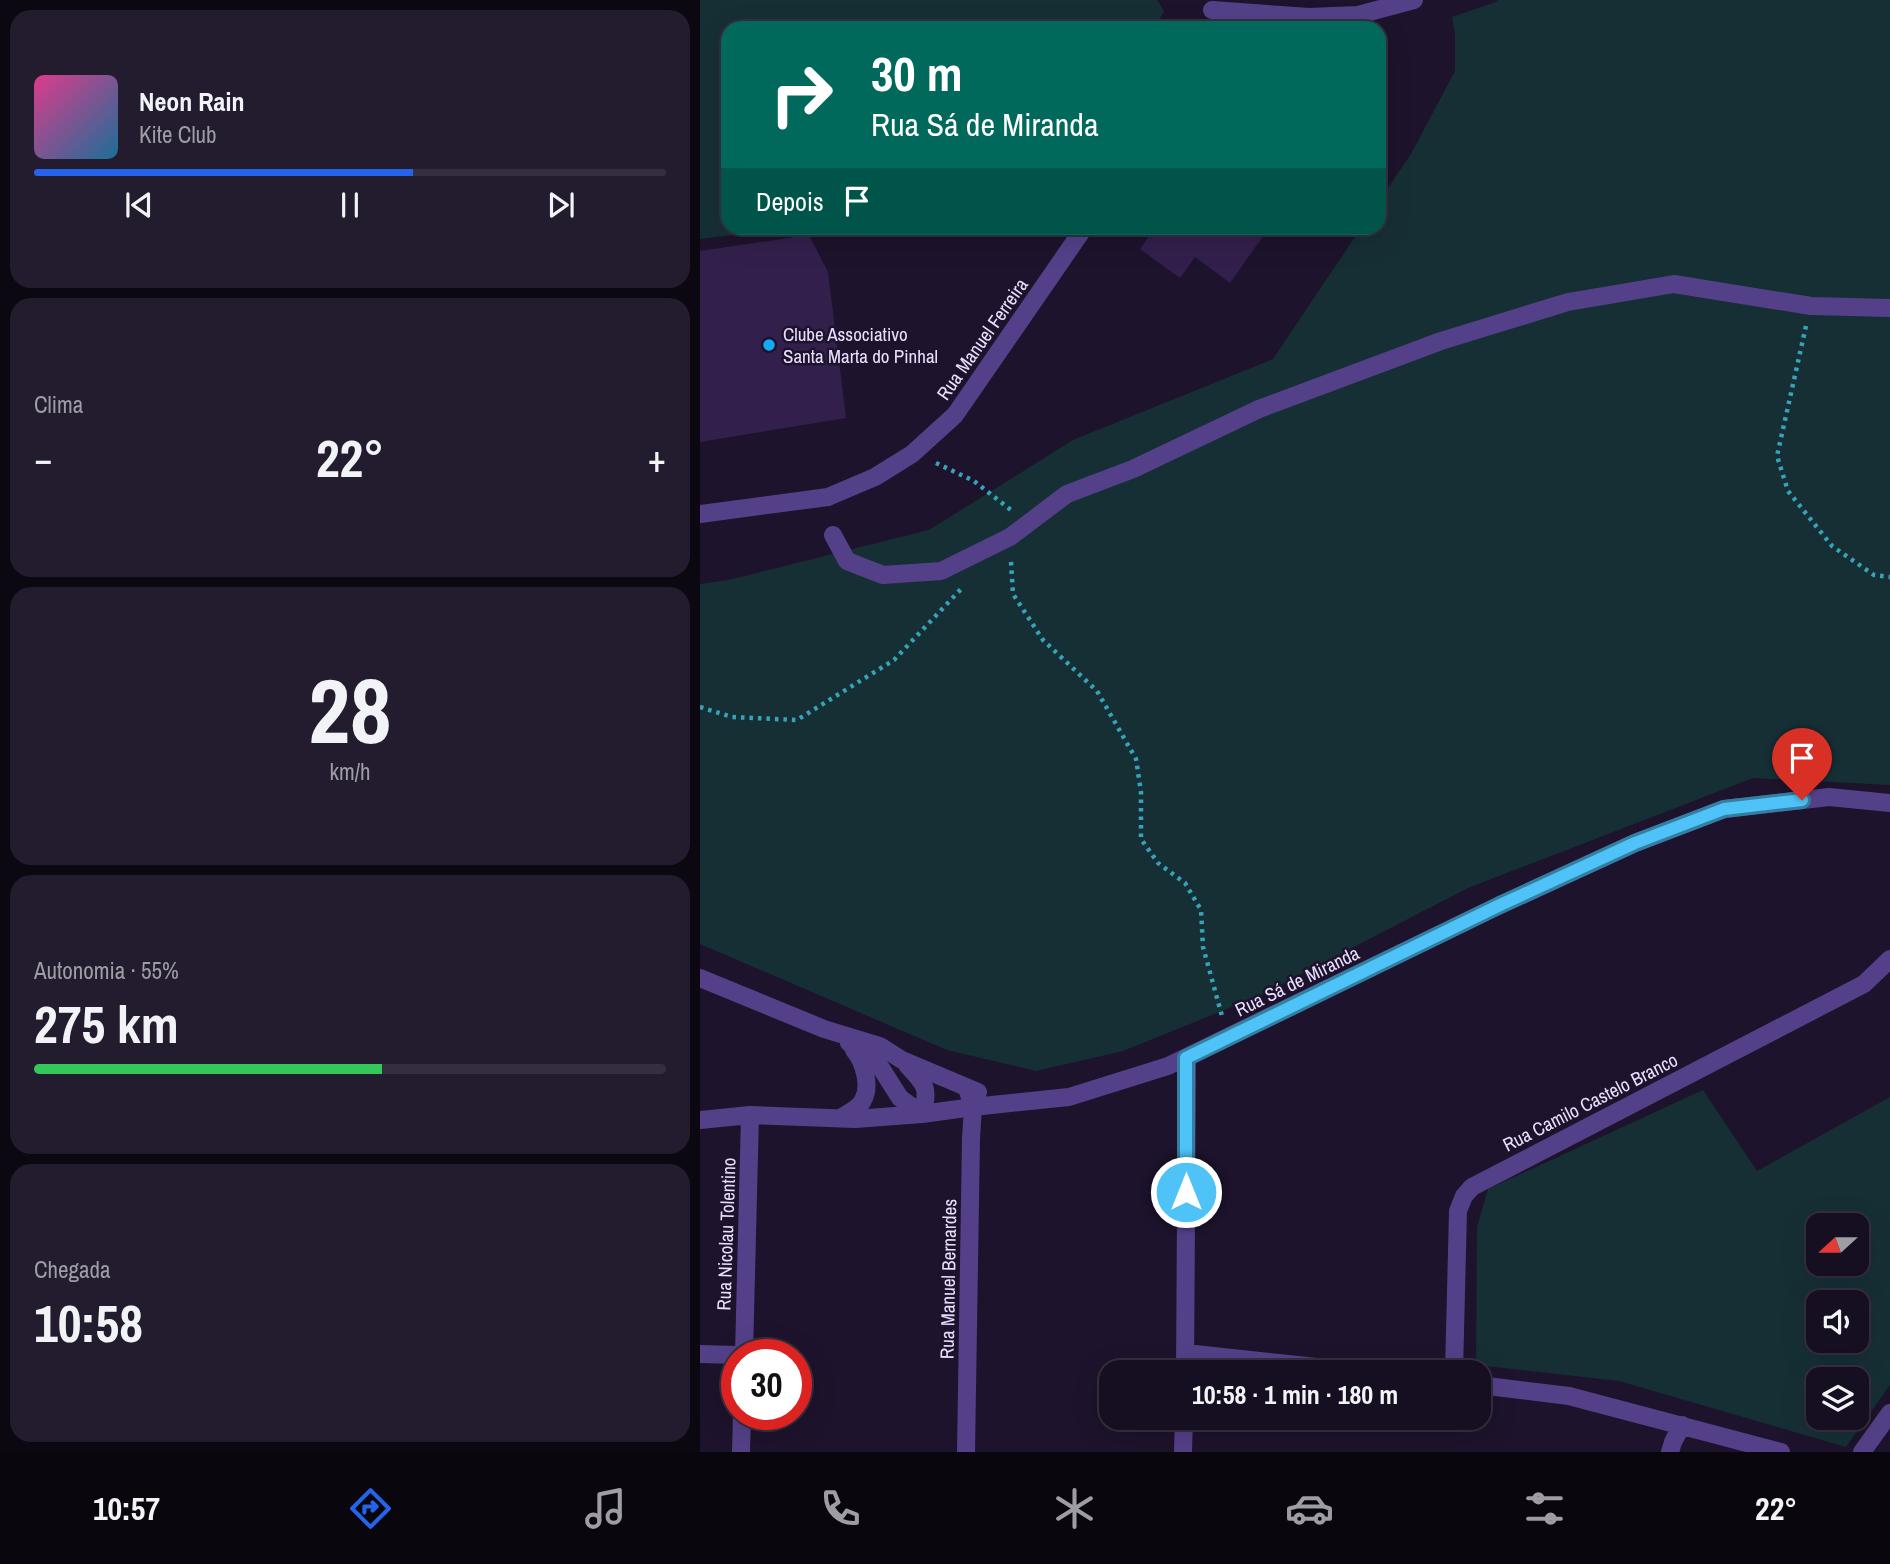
<!DOCTYPE html>
<html lang="pt">
<head>
<meta charset="utf-8">
<style>
  body { margin:0; font-family:"Archivo Narrow",sans-serif; background:#231c2e; color:#f1f3f6; height:100vh; display:flex; flex-direction:column; font-size:26px; white-space:nowrap }
  * { box-sizing:border-box; margin:0 }
  p { font-size:23px; color:#9e9ca5 }
  .icon { flex:none; width:38px; height:38px; fill:none; stroke:currentColor; stroke-width:2; stroke-linecap:round; stroke-linejoin:round }
  .map { position:relative; flex:1; overflow:hidden }
  .details { display:flex; flex-direction:column; gap:10px; padding:10px; background:#0c0812; width:700px }
  .details>* { flex:none }
  .hud { position:absolute; left:21px; top:21px; width:665px; height:214px; border-radius:21px; box-shadow:0 7px 28px #0002,0 0 0 2px #352e3f; background:#00695c; color:#fff; overflow:hidden }
  .needle { width:46px; rotate:249deg }
  .fabs { position:absolute; left:1106px; top:1213px; display:grid; gap:14px }
  .fabs a { display:grid; place-items:center; width:63px; height:63px; border-radius:14px; background:#160e21; box-shadow:0 7px 28px #0002,0 0 0 2px #352e3f; font-size:35px }
  .speed { position:absolute; left:21px; top:1339px; display:flex; gap:14px; font-size:35px; font-weight:700; text-align:center }
  .speed>* { display:grid; place-content:center; width:91px; height:91px; border-radius:50%; background:#160e21; box-shadow:0 7px 28px #0002,0 0 0 2px #352e3f; line-height:1 }
  .speed .limit { border:10px solid #d22; background:#fff; color:#111 }
  .pin { position:absolute; display:grid; place-items:center; width:60px; height:60px; color:#fff; margin:-72px -30px; border-radius:50% 50% 50% 0; rotate:-45deg; box-shadow:0 0 7px #0007 }
  .pin .icon { rotate:45deg }
  .me { position:absolute; width:77px; margin:-38px; rotate:0deg; stroke-linejoin:round; filter:drop-shadow(0 0 5px #0008) }
  .turn { display:flex; align-items:center; gap:24px; height:147px; padding:0 35px; font-size:32px }
  .turn .icon { width:91px; height:91px; stroke-width:2.5 }
  .turn b { display:block; font-size:49px; line-height:60px }
  .then { display:flex; align-items:center; height:66px; padding:0 35px; background:#0003; gap:14px; font-size:26px }
  .big { font-size:52px; font-weight:700; line-height:1.1 }
  .details .card { flex:1; display:flex; flex-direction:column; justify-content:center; gap:10px; min-width:0; padding:0 24px; border-radius:21px; background:#231c2e }
  .details .dial { align-items:center; gap:0 }
  .dial b { font-size:91px; line-height:1 }
  .song { display:flex; align-items:center; gap:21px }
  .cover { width:84px; height:84px; border-radius:10px; background:linear-gradient(135deg,hsl(330 70% 55%),hsl(200 70% 35%)) }
  .played { height:7px; border-radius:4px; background:linear-gradient(90deg,#2563eb 60%,#352e3f 60%) }
  .keys { display:flex; justify-content:space-around; direction:ltr }
  .heat { display:flex; justify-content:space-between; align-items:center; font-size:38px; direction:ltr }
  .charge { height:10px; border-radius:5px; background:linear-gradient(90deg,#34c759 55%,#352e3f 0) }
  .trip { position:absolute; left:399px; top:1360px; width:392px; height:70px; border-radius:21px; background:#160e21; box-shadow:0 7px 28px #0002,0 0 0 2px #352e3f; font-weight:700; line-height:70px; text-align:center }
  .menu { display:flex; height:112px; justify-content:space-around; align-items:center; background:#09060d; color:#9e9ca5 }
  .menu .icon { width:49px; height:49px }
  .menu .selected { color:#2563eb }
  .menu b { font-size:32px; color:#f1f3f6 }
  main { display:flex; flex:1; min-height:0 }
  .map>svg:first-child { display:block }
  .green { fill:#162f35; fill-rule:evenodd }
  .building { fill:#331f4c }
  .lines { fill:none; stroke-linecap:round; stroke-linejoin:round }
  .path { stroke:#36a3ba; stroke-width:4.5; stroke-dasharray:3.5 5; stroke-linecap:butt }
  .minor { stroke:#544088; stroke-width:18 }
  .route-casing { stroke:#337fa1; stroke-width:18 }
  .route { stroke:#4fc3f7; stroke-width:12 }
  .poi-dot { fill:#12a9f6; stroke:#1d132c; stroke-width:2.5 }
  .labels { text-anchor:middle; dominant-baseline:central; stroke-width:5; stroke-linejoin:round; paint-order:stroke }
  .poi-label { font-size:19px; fill:#e9defe; stroke:#1d132c; text-anchor:start }
  .street-label { font-size:19px; fill:#e9defe; stroke:#1d132c }
</style>
</head>
<body>
<main>
<section class="details">
<div class="card">
<div class="song"><i class="cover"></i><div><b>Neon Rain</b><p>Kite Club</p></div></div>
<div class="played"></div>
<div class="keys"><svg class="icon" aria-label="previous" viewBox="0 0 24 24"><path d="M18 5L8 12l10 7zM5 5v14"/></svg><svg class="icon" aria-label="pause" viewBox="0 0 24 24"><path d="M8 5v14M16 5v14"/></svg><svg class="icon" aria-label="next" viewBox="0 0 24 24"><path d="M6 5l10 7-10 7zM19 5v14"/></svg></div>
</div>
<div class="card"><p>Clima</p>
<div class="heat"><a>−</a><b class="big">22°</b><a>+</a></div>
</div>
<div class="card dial"><b>28</b><p>km/h</p></div>
<div class="card"><p>Autonomia · 55%</p><b class="big">275 km</b><div class="charge"></div></div>
<div class="card"><p>Chegada</p><b class="big">10:58</b></div>
</section>
<div class="map">
<svg width="1190" height="1452" viewBox="0 0 1190 1452">
  <rect width="100%" height="100%" fill="#1d132c"/>
  <path class="green" d="M 0,0 L 457,0 L 464,11 L 455,28 L 28,28 L 28,228 L 87,228 L 0,239 Z
    M 798,0 L 1190,0 L 1190,785 L 1053,778 L 768,888 L 559,996 L 423,1051 L 336,1071 L 247,1050 L 0,944 L 0,584 L 29,580 L 229,530 L 373,440 L 573,359 L 661,228 L 679,228 L 679,201 L 711,154 L 755,71 L 755,35 L 752,17 L 796,2 Z
    M 1003,1090 L 1057,1171 L 1190,1097 L 1190,1385 L 1146,1447 L 919,1381 L 776,1365 L 777,1227 L 788,1189 ZM 1118,1225 L 1157,1225 L 1157,1264 L 1118,1264 ZM 1118,1302 L 1157,1302 L 1157,1340 L 1118,1340 ZM 1118,1379 L 1157,1379 L 1157,1418 L 1118,1418 Z"/>
  <path class="building" d="M 455,228 L 569,228 L 530,283 L 495,257 L 480,278 L 440,249 Z
    M 109,235 L 128,272 L 146,418 L 0,442 L 0,251 Z"/>
  <g class="lines">
    <path class="path" d="M 1106,326 L 1077,456 L 1088,491 L 1132,546 L 1174,575 L 1190,577
      M 236,463 L 274,481 L 311,510
      M 311,562 L 313,594 L 343,640 L 397,691 L 436,759 L 441,792 L 441,839 L 458,863 L 485,883 L 501,910 L 503,947 L 522,1016
      M 0,707 L 32,717 L 97,720 L 194,660 L 262,588"/>
    <path class="minor" d="M 512,10 L 609,17 L 658,15 L 714,0
      M 0,514 L 128,497 L 175,477 L 212,454 L 255,415 L 384,228
      M 133,535 L 147,561 L 183,575 L 241,571 L 310,537 L 367,494 L 433,469 L 559,409 L 741,341 L 868,302 L 974,284 L 1111,306 L 1190,308
      M 0,978 L 124,1029 L 180,1046 L 202,1060 L 278,1092
      M 149,1043 L 161,1050 L 181,1068 L 200,1098 L 222,1114 C 230,1088 225,1084 207,1065
      M 140,1118 C 149,1113 159,1109 163,1100 C 171,1086 164,1062 154,1050
      M 0,1120 L 50,1115 L 155,1119 L 222,1114 L 273,1107 L 369,1097 L 468,1066 L 800,905 L 935,843 L 1024,809 L 1129,797 L 1190,803
      M 486,1353 L 663,1372
      M 0,1354 L 37,1355
      M 44,1354 L 50,1115
      M 485,1372 L 487,1058
      M 754,1372 L 758,1211 L 764,1196 L 772,1187 L 1164,984 L 1190,959
      M 779,1385 L 869,1396 L 1081,1452
      M 41,1452 L 42,1414
      M 266,1452 L 271,1138 L 273,1107 L 267,1088
      M 483,1452 L 484,1418
      M 970,1452 L 973,1442 L 982,1425
      M 1162,1452 L 1190,1413"/>
  </g>
  <g class="lines">
    <defs>
      <path id="route" d="M 486,1192 L 486,1058 L 800,905 L 935,843 L 1024,809 L 1102,800"/>
    </defs>
    <use href="#route" class="route-casing"/>
    <use href="#route" class="route"/>
  </g>
  <circle class="poi-dot" cx="69" cy="345" r="7"/>
  <g class="labels">
    <g class="poi-label">
      <text x="83" y="334">Clube Associativo<tspan x="83" dy="22">Santa Marta do Pinhal</tspan></text>
    </g>
    <g class="street-label">
      <text transform="translate(282 339) rotate(-55)">Rua Manuel Ferreira</text>
      <text transform="translate(597 981) rotate(-26)">Rua Sá de Miranda</text>
      <text transform="translate(890 1102) rotate(-27)">Rua Camilo Castelo Branco</text>
      <text transform="translate(26 1234) rotate(-88)">Rua Nicolau Tolentino</text>
      <text transform="translate(248 1279) rotate(-89)">Rua Manuel Bernardes</text>
    </g>
  </g>
</svg>
<div class="fabs">
<a><svg class="needle" viewBox="-14 -14 28 28"><path d="M0-13l5 13h-10z" fill="#e53935"/><path d="M0 13l5-13h-10z" fill="#9e9ca5"/></svg></a>
<a><svg class="icon" aria-label="sound" viewBox="0 0 24 24"><path d="M4 9h4l5-4v14l-5-4H4zM17 9q2 3 0 6"/></svg></a>
<a><svg class="icon" aria-label="layers" viewBox="0 0 24 24"><path d="M12 4l9 5-9 5-9-5zM3 14l9 5 9-5"/></svg></a>
</div>
<div class="speed"><div class="limit">30</div></div>
<div class="pin" style="left:1102px;top:800px;background:#d93025"><svg class="icon" aria-label="arrive" viewBox="0 0 24 24"><path d="M6 21V4h12l-3 4 3 4H6"/></svg></div>
<svg class="me" style="left:486px;top:1192px" viewBox="-20 -20 40 40"><circle r="17" fill="#4fc3f7" stroke="#fff" stroke-width="3"/><path d="M0-11L8 9 0 5-8 9z" fill="#fff"/></svg>
<div class="trip">10:58 · 1 min · 180 m</div>
<div class="hud">
<div class="turn"><svg class="icon" aria-label="right" viewBox="0 0 24 24"><path d="M7 20v-9h11M14 6l5 5-5 5"/></svg><div><b>30 m</b>Rua Sá de Miranda</div></div>
<div class="then">Depois<svg class="icon" aria-label="arrive" viewBox="0 0 24 24"><path d="M6 21V4h12l-3 4 3 4H6"/></svg></div>
</div>
</div>
</main>
<nav class="menu">
<b>10:57</b>
<svg class="icon selected" aria-label="directions" viewBox="0 0 24 24"><path d="M12 3l9 9-9 9-9-9zM9 14v-3h6M13 9l2 2-2 2"/></svg>
<svg class="icon" aria-label="music" viewBox="0 0 24 24"><path d="M9 18V5l10-2v13"/><circle cx="6" cy="18" r="3"/><circle cx="16" cy="16" r="3"/></svg>
<svg class="icon" aria-label="phone" viewBox="0 0 24 24"><path d="M5 4h4l2 5-3 2q2 4 5 5l2-3 5 2v4C11 20 4 13 5 4z"/></svg>
<svg class="icon" aria-label="climate" viewBox="0 0 24 24"><path d="M12 3v18M4 7l16 10M4 17L20 7"/></svg>
<svg class="icon" aria-label="car" viewBox="0 0 24 24"><path d="M5 17H2v-5l4-1 3-4h7l3 4 3 1v5h-3M9 17h6M6 11h13"/><circle cx="7" cy="17" r="2"/><circle cx="17" cy="17" r="2"/></svg>
<svg class="icon" aria-label="filters" viewBox="0 0 24 24"><path d="M4 7h16M4 17h16"/><circle cx="9" cy="7" r="2"/><circle cx="15" cy="17" r="2"/></svg>
<b>22°</b>
</nav>
</body>
</html>
